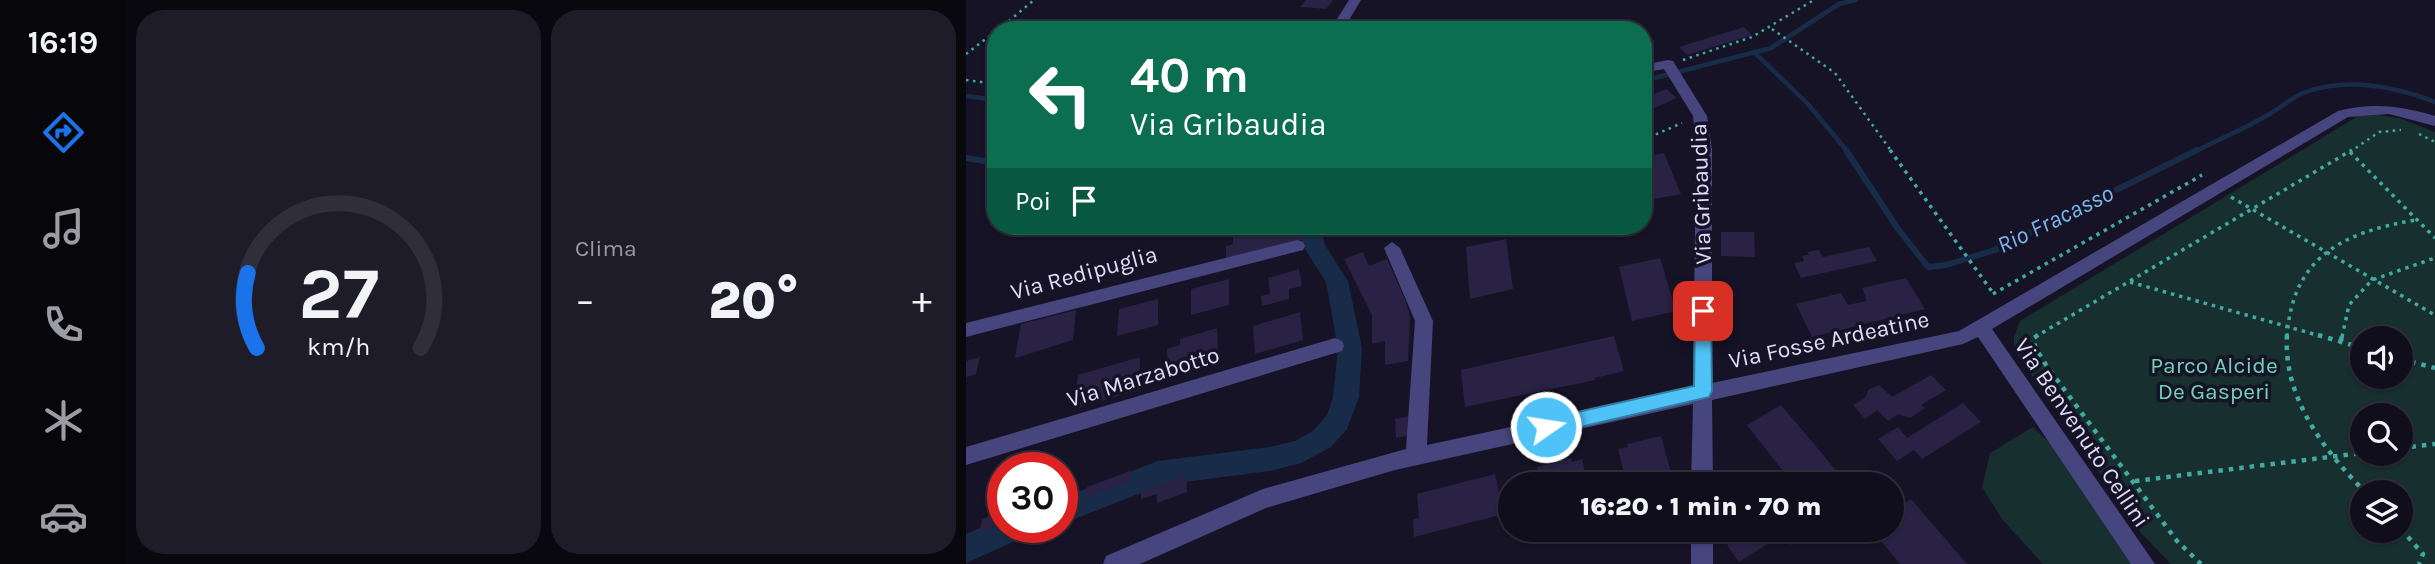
<!DOCTYPE html>
<html lang="it">
<head>
<meta charset="utf-8">
<style>
  body { margin:0; font-family:Karla,sans-serif; background:#1e1c29; color:#f1f3f6; height:100vh; display:flex; flex-direction:column; font-size:26px; white-space:nowrap }
  * { box-sizing:border-box; margin:0 }
  p { font-size:23px; color:#9c9ca3 }
  .icon { flex:none; width:38px; height:38px; fill:none; stroke:currentColor; stroke-width:2; stroke-linecap:round; stroke-linejoin:round }
  .map { position:relative; flex:1; overflow:hidden }
  .panel { display:flex; flex-direction:column; gap:10px; padding:10px; background:#09080f; width:840px }
  .panel>* { flex:none }
  .top-card { position:absolute; left:21px; top:21px; width:665px; height:214px; border-radius:28px; box-shadow:0 2px 5px #0004,0 0 0 2px #302e3b; background:#0b6e4f; color:#fff; overflow:hidden }
  .tools { position:absolute; left:1384px; top:326px; display:grid; gap:14px }
  .tools a { display:grid; place-items:center; width:63px; height:63px; border-radius:50%; background:#100e1c; box-shadow:0 2px 5px #0004,0 0 0 2px #302e3b; font-size:35px }
  .speed { position:absolute; left:21px; top:452px; display:flex; gap:14px; font-size:35px; font-weight:700; text-align:center }
  .speed>* { display:grid; place-content:center; width:91px; height:91px; border-radius:50%; background:#100e1c; box-shadow:0 2px 5px #0004,0 0 0 2px #302e3b; line-height:1 }
  .speed .limit { border:10px solid #d22; background:#fff; color:#111 }
  .pin { position:absolute; display:grid; place-items:center; width:60px; height:60px; color:#fff; margin:-30px; border-radius:14px; box-shadow:0 4px 10px #0006 }
  .me { position:absolute; width:77px; margin:-38px; rotate:77deg; stroke-linejoin:round; filter:drop-shadow(0 0 5px #0008) }
  .turn { display:flex; align-items:center; gap:24px; height:147px; padding:0 28px; font-size:32px }
  .turn .icon { width:91px; height:91px; stroke-width:2.5 }
  .turn b { display:block; font-size:49px; line-height:60px }
  .then { display:flex; align-items:center; height:66px; padding:0 28px; background:#0003; gap:14px; font-size:26px }
  .big { font-size:52px; font-weight:800; line-height:1.1 }
  .panel .widget { flex:1; display:flex; flex-direction:column; justify-content:center; gap:10px; min-width:0; padding:0 24px; border-radius:28px; background:#1e1c29 }
  .panel .dial { align-items:center; gap:0 }
  .dial svg { height:182px; overflow:visible; fill:none; stroke:#302e3b; stroke-width:7; stroke-linecap:round; text-anchor:middle }
  .dial text { fill:#f1f3f6; stroke:none }
  .heat { display:flex; justify-content:space-between; align-items:center; font-size:38px; direction:ltr }
  .panel .tiles { flex:1; display:grid; gap:10px; grid-template-columns:repeat(2,1fr) }
  .trip { position:absolute; left:532px; top:472px; width:406px; height:70px; border-radius:35px; background:#100e1c; box-shadow:0 2px 5px #0004,0 0 0 2px #302e3b; font-weight:800; line-height:70px; text-align:center }
  main { display:flex; flex:1; min-height:0 }
  .menu { display:flex; flex-direction:column; width:126px; justify-content:space-around; align-items:center; background:#06060b; color:#9c9ca3 }
  .menu .icon { width:49px; height:49px }
  .menu .current { color:#1a73e8 }
  .menu b { font-size:32px; color:#f1f3f6 }
  .map>svg:first-child { display:block }
  .green { fill:#172f2e; fill-rule:evenodd }
  .lines { fill:none; stroke-linecap:round; stroke-linejoin:round }
  .stream-far1 { stroke:#182c4a; stroke-width:4.5 }
  .stream { stroke:#182c4a; stroke-width:6 }
  .canal { fill:#182c4a; fill-rule:evenodd }
  .building { fill:#292244 }
  .path-far2 { stroke:#41aaa3; stroke-width:2.5; stroke-dasharray:2.5 4.5; stroke-linecap:butt }
  .path-far1 { stroke:#41aaa3; stroke-width:3.5; stroke-dasharray:3.5 5; stroke-linecap:butt }
  .path { stroke:#41aaa3; stroke-width:4.5; stroke-dasharray:4.5 6; stroke-linecap:butt }
  .minor { fill:#47457e; fill-rule:evenodd }
  .route { fill:#4fc3f7; stroke:#337fa1; stroke-width:2 }
  .labels { text-anchor:middle; dominant-baseline:central; stroke-width:7; stroke-linejoin:round; paint-order:stroke }
  .street-label { font-size:23px; fill:#e0ddfa; stroke:#161326 }
  .park-label { font-size:23px; fill:#72d1b9; stroke:#161326 }
  .water-label { font-size:24px; font-style:italic; fill:#79b8ec; stroke:#161326 }
</style>
</head>
<body>
<main>
<nav class="menu">
<b>16:19</b>
<svg class="icon current" aria-label="directions" viewBox="0 0 24 24"><path d="M12 3l9 9-9 9-9-9zM9 14v-3h6M13 9l2 2-2 2"/></svg>
<svg class="icon" aria-label="music" viewBox="0 0 24 24"><path d="M9 18V5l10-2v13"/><circle cx="6" cy="18" r="3"/><circle cx="16" cy="16" r="3"/></svg>
<svg class="icon" aria-label="phone" viewBox="0 0 24 24"><path d="M5 4h4l2 5-3 2q2 4 5 5l2-3 5 2v4C11 20 4 13 5 4z"/></svg>
<svg class="icon" aria-label="climate" viewBox="0 0 24 24"><path d="M12 3v18M4 7l16 10M4 17L20 7"/></svg>
<svg class="icon" aria-label="car" viewBox="0 0 24 24"><path d="M5 17H2v-5l4-1 3-4h7l3 4 3 1v5h-3M9 17h6M6 11h13"/><circle cx="7" cy="17" r="2"/><circle cx="17" cy="17" r="2"/></svg>
</nav>
<section class="panel">
<div class="tiles">
<div class="widget dial"><svg viewBox="0 0 100 80">
<path d="M14 69A42 42 0 1 1 86 69"/>
<path d="M14 69A42 42 0 0 1 10 36" stroke="#1a73e8"/>
<text x="50" y="56" font-size="32" font-weight="700">27</text>
<text x="50" y="72" font-size="11">km/h</text>
</svg></div>
<div class="widget"><p>Clima</p>
<div class="heat"><a>−</a><b class="big">20°</b><a>+</a></div>
</div>
</div>
</section>
<div class="map">
<svg width="1469" height="564" viewBox="0 0 1469 564">
  <rect width="100%" height="100%" fill="#161326"/>
  <path class="green" d="M 1411,115 L 1433,118 L 1469,132 L 1469,564 L 1205,564 L 1175,533 L 1048,350 L 1048,337 L 1054,321 L 1392,116 ZM 1396,338 L 1435,338 L 1435,376 L 1396,376 ZM 1396,415 L 1435,415 L 1435,453 L 1396,453 ZM 1396,492 L 1435,492 L 1435,530 L 1396,530 Z
    M 1067,427 L 1086,445 L 1166,564 L 1077,564 L 1036,519 L 1016,487 L 1024,453 Z"/>
  <g class="lines">
    <path class="stream-far1" d="M 788,52 L 841,103 L 882,152
      M 677,81 L 805,48 L 873,4 L 890,0
      M 0,96 L 30,100
      M 1228,152 C 1253,139 1281,128 1305,113 C 1316,107 1325,98 1337,93 C 1379,77 1429,86 1469,102"/>
    <path class="stream" d="M 880,150 L 932,229 L 962,267 L 980,265 L 1029,250 L 1231,150
      M 0,158 L 30,163"/>
    <path class="canal" d="M 332,226 L 354,226 L 359,245 L 382,281 L 396,348 L 393,397 L 381,429 L 365,447 L 335,463 L 304,471 L 195,485 L 96,524 L 96,498 L 192,461 L 304,447 L 329,441 L 347,431 L 361,415 L 367,397 L 372,348 L 360,282 L 337,246 Z
      M 37,518 L 37,527 L 62,527 L 58,537 L 0,563 L 0,534 Z"/>
  </g>
  <path class="building" d="M 340,0 L 367,0 L 360,9 L 334,7 Z
    M 778,27 L 786,35 L 721,55 L 713,47 Z
    M 677,40 L 688,40 L 687,56 L 677,56 Z
    M 700,89 L 711,98 L 677,113 L 677,99 Z
    M 698,153 L 715,194 L 677,201 L 677,157 Z
    M 301,226 L 335,227 L 336,240 L 260,259 L 260,246 L 267,244 L 267,234 Z
    M 755,232 L 788,232 L 789,257 L 755,256 Z
    M 540,239 L 547,289 L 504,299 L 500,247 Z
    M 903,247 L 911,261 L 835,278 L 828,263 L 838,261 L 836,256 L 843,255 L 841,252 L 853,250 L 857,257 Z
    M 397,252 L 403,266 L 421,259 L 440,302 L 444,317 L 442,361 L 419,365 L 419,341 L 406,344 L 406,315 L 378,259 Z
    M 694,258 L 710,311 L 666,321 L 653,267 Z
    M 333,269 L 336,286 L 323,289 L 323,299 L 296,306 L 295,296 L 304,294 L 302,278 Z
    M 940,278 L 959,309 L 846,337 L 830,304 L 875,293 L 882,305 L 901,301 L 896,288 Z
    M 263,279 L 263,305 L 225,315 L 225,289 Z
    M 192,299 L 192,325 L 151,336 L 153,309 Z
    M 110,310 L 107,340 L 49,358 L 55,324 Z
    M 334,312 L 337,340 L 289,354 L 287,326 Z
    M 251,328 L 253,362 L 202,378 L 201,349 L 214,345 L 214,339 Z
    M 648,336 L 658,371 L 629,378 L 629,380 L 499,407 L 495,370 Z
    M 14,357 L 10,374 L 0,377 L 0,361 Z
    M 174,357 L 173,390 L 108,409 L 112,375 Z
    M 965,375 L 980,390 L 955,405 L 959,408 L 944,418 L 932,414 L 922,421 L 911,410 L 899,419 L 887,405 L 899,398 L 902,390 L 913,385 L 926,397 Z
    M 997,403 L 1015,422 L 956,459 L 948,450 L 931,461 L 912,439 L 932,427 L 941,438 Z
    M 815,405 L 848,444 L 882,485 L 828,485 L 781,425 Z
    M 444,416 L 445,435 L 430,438 L 429,419 Z
    M 695,436 L 707,480 L 687,485 L 661,485 L 652,449 L 662,447 L 661,444 Z
    M 605,458 L 606,462 L 616,459 L 622,485 L 574,485 L 571,467 Z
    M 164,471 L 164,481 L 121,497 L 121,487 Z
    M 529,474 L 538,514 L 448,537 L 447,519 L 453,518 L 451,494 Z
    M 220,476 L 221,492 L 191,503 L 191,494 L 175,499 L 175,491 Z
    M 945,499 L 994,556 L 1001,564 L 934,564 L 906,530 L 926,530 L 926,511 Z
    M 33,513 L 32,526 L 14,532 L 16,519 Z
    M 774,530 L 840,530 L 842,534 L 825,545 L 817,534 L 773,562 L 761,545 L 777,534 Z"/>
  <g class="lines">
    <path class="path-far2" d="M 806,29 L 869,73 L 926,152
      M 32,30 L 68,0
      M 0,54 L 30,31
      M 717,60 L 786,37 L 848,0
      M 0,80 L 30,84
      M 1453,134 L 1469,142
      M 677,140 L 716,123
      M 1384,152 L 1413,132 L 1435,130"/>
    <path class="path-far1" d="M 924,150 L 1027,293
      M 1384,152 L 1469,238
      M 1265,197 L 1469,315
      M 1164,282 L 1358,337
      M 1027,294 L 1236,175
      M 1069,337 L 1386,150
      M 1321,337 C 1326,257 1377,232 1450,220
      M 1376,337 L 1383,305 L 1406,280 L 1469,258"/>
    <path class="path" d="M 1072,335 L 1068,338 L 1069,347 L 1080,365 L 1211,541 L 1235,564
      M 1321,335 C 1317,398 1358,450 1399,492
      M 1352,335 L 1396,348
      M 1375,341 L 1376,335
      M 1435,359 L 1469,368
      M 1435,448 L 1469,444
      M 1169,481 L 1396,453
      M 1435,529 L 1457,554 L 1453,564"/>
    <path class="minor" d="M 383,0 L 395,0 L 377,30 L 364,30 Z
      M 702,60 L 707,61 L 741,116 L 746,150 L 746,383 L 993,331 L 1372,111 C 1406,102 1436,106 1469,116 L 1469,126 L 1423,114 L 1382,117 L 1026,329 L 1189,564 L 1165,564 L 1012,337 L 997,344 L 746,400 L 747,485 L 725,485 L 727,404 L 429,470 L 300,508 L 174,564 L 137,564 L 140,556 L 297,489 L 440,449 L 449,321 L 418,248 L 426,242 L 434,248 L 467,321 L 461,445 L 727,388 L 730,150 L 727,116 L 698,69 L 677,73 L 677,65 Z
      M 331,240 L 337,242 L 339,246 L 337,250 L 0,337 L 0,323 Z
      M 369,338 L 376,341 L 378,346 L 376,351 L 0,465 L 0,447 Z
      M 725,530 L 747,530 L 747,564 L 725,564 Z"/>
  </g>
  <path class="route" d="M 737,305 L 745,311 L 746,391 L 743,397 L 580,435 L 574,432 L 571,427 L 574,421 L 580,419 L 728,386 L 729,311 Z"/>
  <g class="labels">
    <g class="street-label">
      <text transform="translate(735 194) rotate(-92)">Via Gribaudia</text>
      <text transform="translate(118 273) rotate(-15)">Via Redipuglia</text>
      <text transform="translate(863 340) rotate(-12)">Via Fosse Ardeatine</text>
      <text transform="translate(177 377) rotate(-17)">Via Marzabotto</text>
      <text transform="translate(1116 433) rotate(56)">Via Benvenuto Cellini</text>
    </g>
    <g class="park-label">
      <text x="1248" y="365">Parco Alcide<tspan x="1248" dy="26">De Gasperi</tspan></text>
    </g>
    <g class="water-label">
      <text transform="translate(1089 219) rotate(-26)">Rio Fracasso</text>
    </g>
  </g>
</svg>
<div class="tools">
<a><svg class="icon" aria-label="sound" viewBox="0 0 24 24"><path d="M4 9h4l5-4v14l-5-4H4zM17 9q2 3 0 6"/></svg></a>
<a><svg class="icon" aria-label="search" viewBox="0 0 24 24"><circle cx="10" cy="10" r="6"/><path d="M15 15l6 6"/></svg></a>
<a><svg class="icon" aria-label="layers" viewBox="0 0 24 24"><path d="M12 4l9 5-9 5-9-5zM3 14l9 5 9-5"/></svg></a>
</div>
<div class="speed"><div class="limit">30</div></div>
<div class="pin" style="left:737px;top:311px;background:#d93025"><svg class="icon" aria-label="arrive" viewBox="0 0 24 24"><path d="M6 21V4h12l-3 4 3 4H6"/></svg></div>
<svg class="me" style="left:580px;top:427px" viewBox="-20 -20 40 40"><circle r="17" fill="#4fc3f7" stroke="#fff" stroke-width="3"/><path d="M0-11L8 9 0 5-8 9z" fill="#fff"/></svg>
<div class="trip">16:20 · 1 min · 70 m</div>
<div class="top-card">
<div class="turn"><svg class="icon" aria-label="left" viewBox="0 0 24 24"><path d="M17 20v-9H6M10 6l-5 5 5 5"/></svg><div><b>40 m</b>Via Gribaudia</div></div>
<div class="then">Poi<svg class="icon" aria-label="arrive" viewBox="0 0 24 24"><path d="M6 21V4h12l-3 4 3 4H6"/></svg></div>
</div>
</div>
</main>
</body>
</html>
